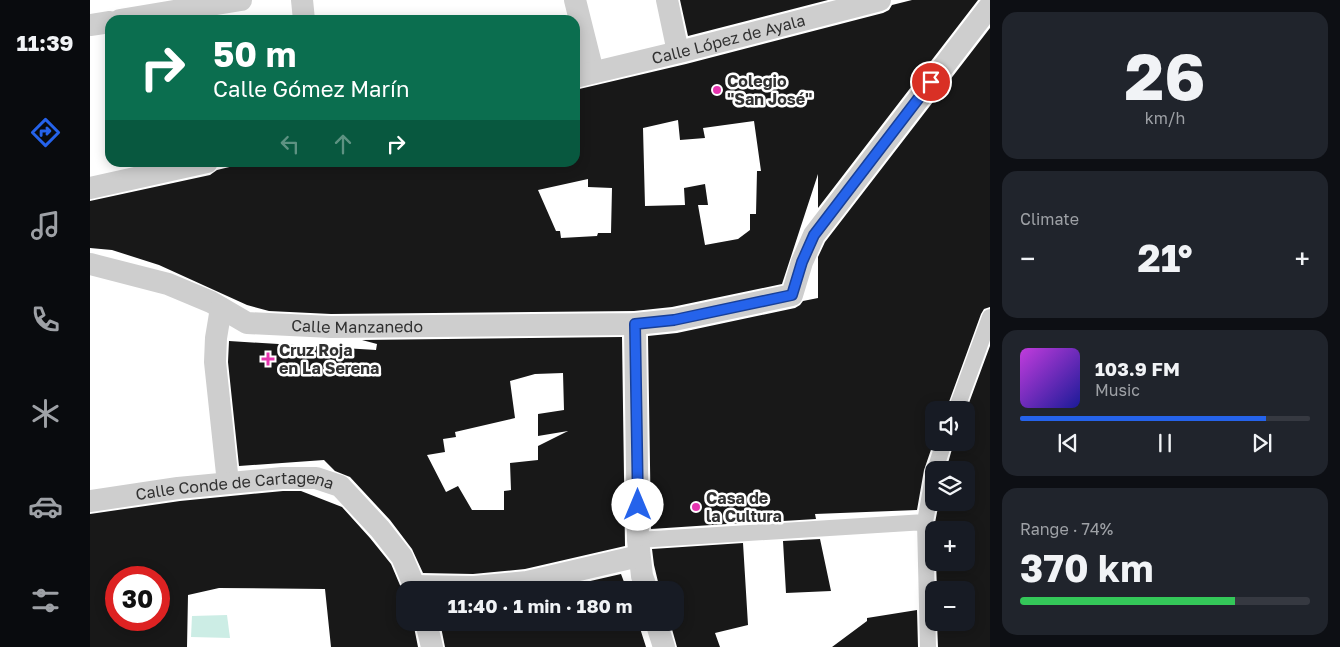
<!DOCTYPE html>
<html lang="en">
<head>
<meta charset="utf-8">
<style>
  body { margin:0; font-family:"Golos Text",sans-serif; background:#20242c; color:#f1f3f6; height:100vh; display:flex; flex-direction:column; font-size:19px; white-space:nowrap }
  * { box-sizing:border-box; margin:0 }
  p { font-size:16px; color:#9ea1a6 }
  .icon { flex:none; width:28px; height:28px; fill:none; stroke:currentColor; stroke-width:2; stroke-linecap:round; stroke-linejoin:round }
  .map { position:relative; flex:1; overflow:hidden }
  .drawer { display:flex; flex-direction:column; gap:12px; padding:12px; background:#0d0f14; width:350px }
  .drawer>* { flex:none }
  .top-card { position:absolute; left:15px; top:15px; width:475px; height:152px; border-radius:15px; box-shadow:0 2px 12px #0003; background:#0b6e4f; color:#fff; overflow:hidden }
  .controls { position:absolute; left:835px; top:401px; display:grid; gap:10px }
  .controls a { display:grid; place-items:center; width:50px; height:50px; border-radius:10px; background:#171b24; box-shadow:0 2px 12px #0003; font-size:25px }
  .speed { position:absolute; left:15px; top:566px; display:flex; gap:10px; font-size:25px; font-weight:700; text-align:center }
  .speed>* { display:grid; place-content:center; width:65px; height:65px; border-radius:50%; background:#171b24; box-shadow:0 2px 12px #0003; line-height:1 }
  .speed .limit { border:8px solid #d22; background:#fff; color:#111 }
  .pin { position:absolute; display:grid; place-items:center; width:42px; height:42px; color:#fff; margin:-21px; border:2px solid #fff; border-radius:50%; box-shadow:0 1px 5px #0007 }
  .me { position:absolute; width:55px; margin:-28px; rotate:0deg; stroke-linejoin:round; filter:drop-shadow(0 0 4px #0008) }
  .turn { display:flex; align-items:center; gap:18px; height:105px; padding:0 25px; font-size:22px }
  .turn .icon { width:65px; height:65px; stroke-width:2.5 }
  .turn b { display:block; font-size:35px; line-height:42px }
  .lanes { display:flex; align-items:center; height:48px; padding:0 25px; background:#0003; justify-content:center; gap:25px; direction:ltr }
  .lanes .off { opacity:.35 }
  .big { font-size:38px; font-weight:700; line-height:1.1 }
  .drawer .card { flex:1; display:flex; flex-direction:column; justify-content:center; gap:8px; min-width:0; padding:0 18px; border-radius:15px; background:#20242c }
  .drawer .dial { align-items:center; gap:0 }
  .dial b { font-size:65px; line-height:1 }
  .song { display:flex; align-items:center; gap:15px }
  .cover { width:60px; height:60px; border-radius:8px; background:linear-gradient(135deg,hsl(290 70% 55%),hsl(240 70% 35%)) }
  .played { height:5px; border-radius:2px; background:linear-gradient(90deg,#2563eb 85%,#363941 85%) }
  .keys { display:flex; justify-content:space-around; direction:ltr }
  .heat { display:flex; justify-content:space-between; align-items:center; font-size:28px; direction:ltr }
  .charge { height:8px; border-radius:4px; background:linear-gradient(90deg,#34c759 74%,#363941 0) }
  .trip { position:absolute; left:306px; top:581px; width:288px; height:50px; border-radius:15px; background:#171b24; box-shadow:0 2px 12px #0003; font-weight:700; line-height:50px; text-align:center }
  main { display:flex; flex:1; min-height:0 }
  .tab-bar { display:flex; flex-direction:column; width:90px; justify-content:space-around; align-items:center; background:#090b0e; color:#9ea1a6 }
  .tab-bar .icon { width:35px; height:35px }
  .tab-bar .active { color:#2563eb }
  .tab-bar b { font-size:22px; color:#f1f3f6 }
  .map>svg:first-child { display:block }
  .water { fill:#ccede5 }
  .building { fill:#181818; fill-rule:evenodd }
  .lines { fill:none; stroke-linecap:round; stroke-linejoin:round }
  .pedestrian { stroke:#cecece; stroke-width:16 }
  .minor { stroke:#cecece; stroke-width:22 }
  .route-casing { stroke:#184099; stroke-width:12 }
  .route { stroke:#2563eb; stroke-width:9 }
  .poi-dot { fill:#e635af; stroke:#fff; stroke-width:2 }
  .labels { text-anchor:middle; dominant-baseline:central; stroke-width:5; stroke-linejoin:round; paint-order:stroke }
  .street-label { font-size:16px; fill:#313131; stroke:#fff }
  .poi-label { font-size:16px; font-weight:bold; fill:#313131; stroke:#fff; text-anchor:start }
</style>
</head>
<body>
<main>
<nav class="tab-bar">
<b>11:39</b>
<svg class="icon active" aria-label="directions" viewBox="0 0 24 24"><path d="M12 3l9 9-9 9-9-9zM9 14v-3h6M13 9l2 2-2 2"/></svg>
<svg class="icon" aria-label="music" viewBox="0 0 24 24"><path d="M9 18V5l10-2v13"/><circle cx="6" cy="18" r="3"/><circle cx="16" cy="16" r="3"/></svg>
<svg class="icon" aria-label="phone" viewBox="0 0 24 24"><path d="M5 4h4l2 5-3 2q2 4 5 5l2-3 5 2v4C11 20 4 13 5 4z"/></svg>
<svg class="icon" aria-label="climate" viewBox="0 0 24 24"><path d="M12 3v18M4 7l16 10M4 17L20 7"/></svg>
<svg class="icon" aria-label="car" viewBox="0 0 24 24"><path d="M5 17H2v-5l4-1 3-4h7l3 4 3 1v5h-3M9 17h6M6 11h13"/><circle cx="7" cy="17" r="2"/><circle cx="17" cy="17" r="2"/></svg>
<svg class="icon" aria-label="filters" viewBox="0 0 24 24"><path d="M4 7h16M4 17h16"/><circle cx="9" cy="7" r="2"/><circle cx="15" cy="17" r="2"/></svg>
</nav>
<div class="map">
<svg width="900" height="647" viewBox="0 0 900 647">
  <rect width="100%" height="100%" fill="#fff"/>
  <path class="water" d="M 137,615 L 140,638 L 101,637 L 102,616 Z"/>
  <path class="building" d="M 590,0 L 738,0 L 598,36 Z
    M 822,0 L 888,0 L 728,208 L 728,174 L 692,284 L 582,307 L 544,311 L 241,314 L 179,311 L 157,305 L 69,265 L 22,250 L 0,248 L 0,201 L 120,175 L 127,170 L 160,162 L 485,162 L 485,90 L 596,64 L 793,13 L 799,10 L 802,5 ZM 588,120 L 590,140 L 615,138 L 613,128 L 664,121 L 671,171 L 667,171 L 666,214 L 660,214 L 660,230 L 648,239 L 615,245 L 608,205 L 618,205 L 615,184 L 594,188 L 595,205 L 555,206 L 553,128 ZM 498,179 L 498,187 L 522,188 L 521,233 L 508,233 L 507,236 L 471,238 L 470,231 L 466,231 L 448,190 Z
    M 900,28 L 900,307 L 894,309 L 891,314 L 856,410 L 844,410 L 844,441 L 834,470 L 827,510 L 725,514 L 726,519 L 693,521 L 692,516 L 652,521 L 652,523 L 561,529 L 558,336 L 587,333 L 705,308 L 710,305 L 713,301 L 728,298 L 728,257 L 735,242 Z
    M 532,337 L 535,546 L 435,569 L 383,574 L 333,573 L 322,549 L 300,520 L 260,477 L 245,471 L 234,460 L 149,466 L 138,362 L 139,341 L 286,350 L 287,344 L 272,340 ZM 473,373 L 474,410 L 448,414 L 448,436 L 478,431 L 448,446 L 448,460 L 420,463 L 421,490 L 414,491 L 414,510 L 382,510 L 368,486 L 356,492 L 337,455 L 355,452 L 353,439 L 366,437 L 365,432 L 425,418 L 420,381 L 445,374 Z
    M 900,346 L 900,647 L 848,647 L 847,622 L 876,622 L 876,590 L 847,590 L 846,562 L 876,562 L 876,530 L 845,530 L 845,523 L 849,502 L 876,502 L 876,470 L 856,470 L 864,442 L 876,442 L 876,411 Z
    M 193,491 L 211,491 L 252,507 L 280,538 L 301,564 L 315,597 L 315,622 L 323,622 L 328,647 L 241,647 L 235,589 L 129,588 L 98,595 L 97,647 L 0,647 L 0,514 L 90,501 ZM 26,578 L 69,578 L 69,620 L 26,620 Z
    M 730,539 L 741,591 L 696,593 L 693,541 Z
    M 653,543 L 658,625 L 625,633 L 630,647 L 587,647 L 580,622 L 585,622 L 585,590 L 570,590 L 564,565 L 562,549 Z
    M 531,574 L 537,590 L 461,590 Z
    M 827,610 L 828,647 L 742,647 L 777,621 L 777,618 Z
    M 350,622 L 548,622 L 556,647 L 355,647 Z"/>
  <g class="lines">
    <path class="pedestrian" d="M 866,410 L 900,317
      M 845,470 L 854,442
      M 548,540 L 835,522
      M 838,647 L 835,522 L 844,472"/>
    <g class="minor">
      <path d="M 212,0 L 214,20"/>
      <path d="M 485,0 L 503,72"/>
      <path d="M 577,0 L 588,52"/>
      <path d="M 30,20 L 151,0"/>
      <path d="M 0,25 L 20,22"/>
      <path id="s1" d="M 485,77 L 593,51 L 790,0"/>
      <path d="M 0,188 L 117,162"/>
      <path id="s2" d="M 0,264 L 78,284 L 121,302 L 157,323 L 241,327 L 545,324 L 584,320 L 702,295 L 712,262 L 724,235 L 900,6"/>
      <path d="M 131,308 L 126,338 L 125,362 L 138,483"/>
      <path d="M 545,324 L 548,540 L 552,576 L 557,590"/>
      <path id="s3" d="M 0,501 L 88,488 L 192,478 L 226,478 L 250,486 L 290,529 L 312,557 L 326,590"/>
      <path d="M 324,586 L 384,587 L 437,582 L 549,556"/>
      <path d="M 336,622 L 342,647"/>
      <path d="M 566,622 L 574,647"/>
    </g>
  </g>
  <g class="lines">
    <defs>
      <path id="route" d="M 548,505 L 545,324 L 584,320 L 702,295 L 712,262 L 724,235 L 841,82"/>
    </defs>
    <use href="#route" class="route-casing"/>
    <use href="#route" class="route"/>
  </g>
  <g class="poi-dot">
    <circle cx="627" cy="90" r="5"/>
    <path d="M175.5 351.5h5v5h5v5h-5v5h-5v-5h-5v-5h5z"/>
    <circle cx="606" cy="507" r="5"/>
  </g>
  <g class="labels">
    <g class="street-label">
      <text stroke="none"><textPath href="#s1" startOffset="158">Calle López de Ayala</textPath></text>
      <text stroke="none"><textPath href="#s2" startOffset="279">Calle Manzanedo</textPath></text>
      <text stroke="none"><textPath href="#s3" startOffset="146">Calle Conde de Cartagena</textPath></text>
    </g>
    <g class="poi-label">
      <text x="637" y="81">Colegio<tspan x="637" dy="18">"San José"</tspan></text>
      <text x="189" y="350">Cruz Roja<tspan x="189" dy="18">en La Serena</tspan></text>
      <text x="616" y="498">Casa de<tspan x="616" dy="18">la Cultura</tspan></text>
    </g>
  </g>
</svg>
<div class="controls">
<a><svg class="icon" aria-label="sound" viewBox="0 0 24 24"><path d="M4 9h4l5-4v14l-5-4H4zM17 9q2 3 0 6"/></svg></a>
<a><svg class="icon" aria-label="layers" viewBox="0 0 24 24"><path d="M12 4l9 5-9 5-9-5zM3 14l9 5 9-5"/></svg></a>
<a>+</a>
<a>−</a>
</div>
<div class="speed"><div class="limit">30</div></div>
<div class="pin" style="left:841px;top:82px;background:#d93025"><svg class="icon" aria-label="arrive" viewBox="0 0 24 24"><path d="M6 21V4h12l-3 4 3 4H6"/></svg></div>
<svg class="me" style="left:548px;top:505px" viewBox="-20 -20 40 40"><circle r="19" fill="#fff"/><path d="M0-13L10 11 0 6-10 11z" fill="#2563eb"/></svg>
<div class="trip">11:40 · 1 min · 180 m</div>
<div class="top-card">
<div class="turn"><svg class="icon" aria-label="right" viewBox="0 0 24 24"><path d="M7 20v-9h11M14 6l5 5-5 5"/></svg><div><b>50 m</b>Calle Gómez Marín</div></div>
<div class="lanes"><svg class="icon off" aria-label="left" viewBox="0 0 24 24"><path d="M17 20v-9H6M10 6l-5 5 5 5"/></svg><svg class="icon off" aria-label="ahead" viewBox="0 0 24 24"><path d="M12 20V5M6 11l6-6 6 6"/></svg><svg class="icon" aria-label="right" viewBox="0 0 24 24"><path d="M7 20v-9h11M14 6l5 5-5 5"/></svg></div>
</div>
</div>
<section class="drawer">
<div class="card dial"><b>26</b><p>km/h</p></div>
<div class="card"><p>Climate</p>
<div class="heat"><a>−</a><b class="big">21°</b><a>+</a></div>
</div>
<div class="card">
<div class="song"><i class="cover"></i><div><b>103.9 FM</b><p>Music</p></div></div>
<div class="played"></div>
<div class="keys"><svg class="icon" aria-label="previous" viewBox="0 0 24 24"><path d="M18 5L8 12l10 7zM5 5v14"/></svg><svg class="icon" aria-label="pause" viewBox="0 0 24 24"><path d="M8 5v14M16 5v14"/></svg><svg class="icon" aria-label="next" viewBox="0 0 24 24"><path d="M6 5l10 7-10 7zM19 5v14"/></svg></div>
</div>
<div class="card"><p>Range · 74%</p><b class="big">370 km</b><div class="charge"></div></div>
</section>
</main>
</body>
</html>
